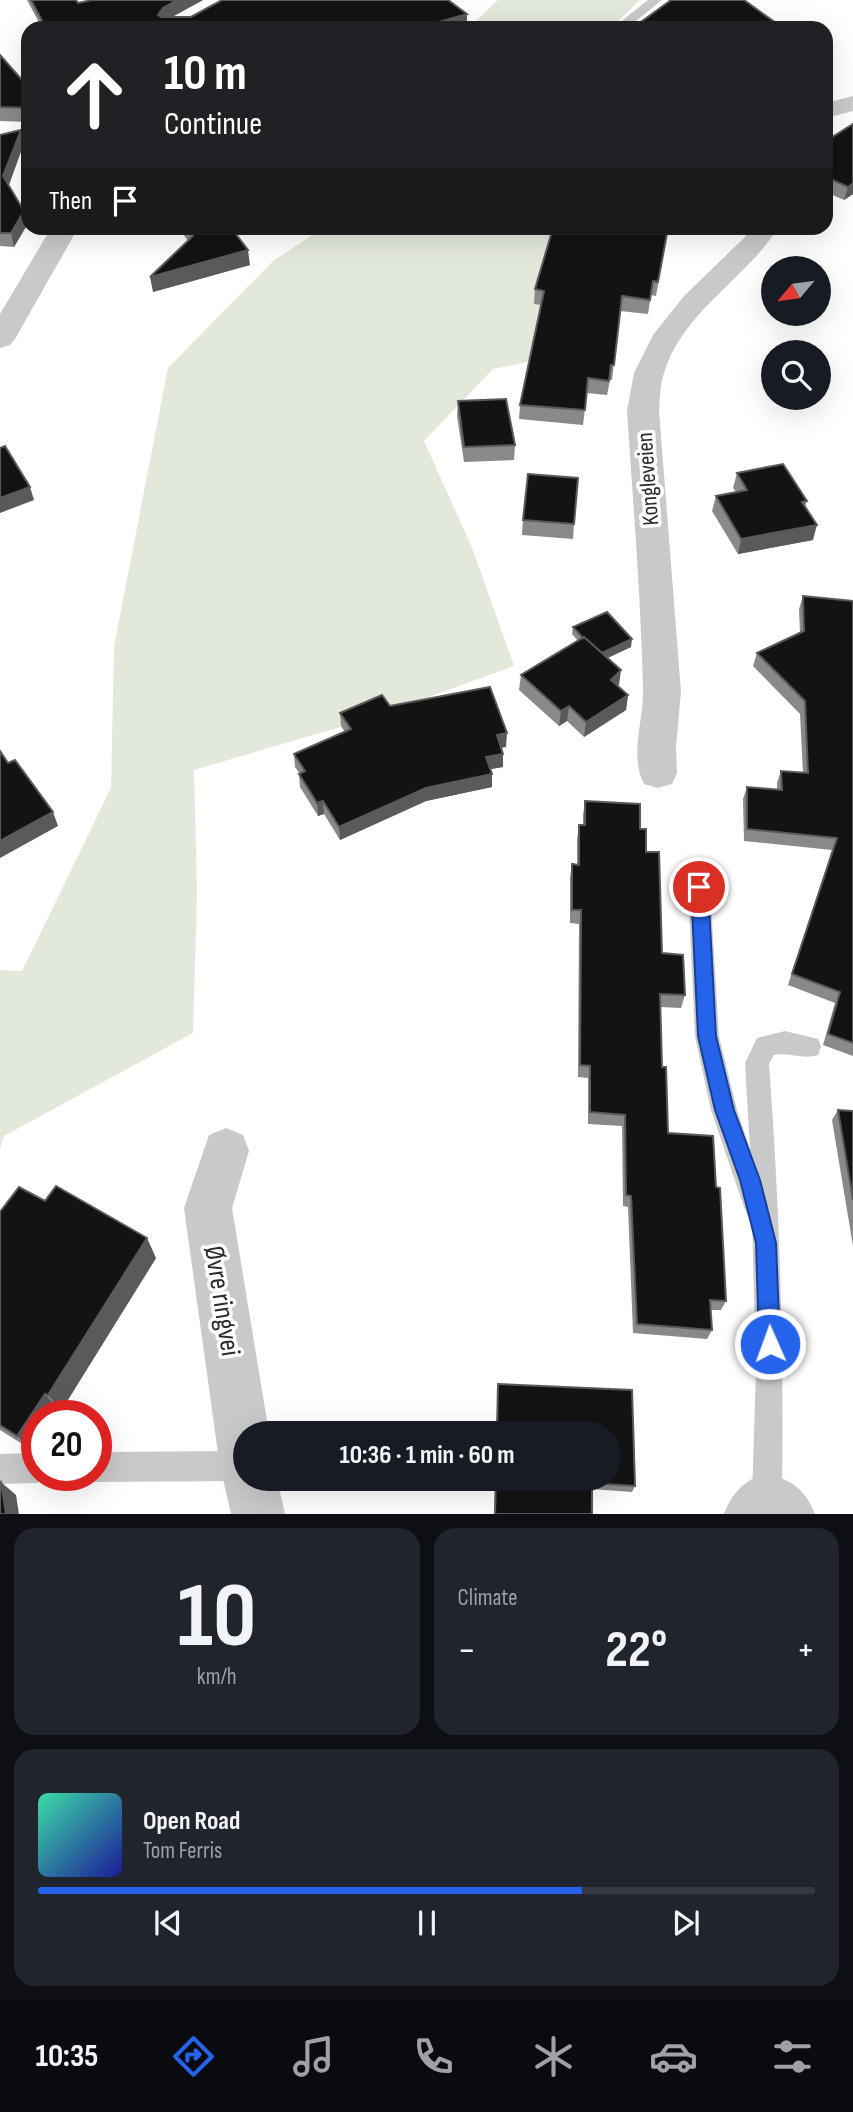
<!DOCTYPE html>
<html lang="en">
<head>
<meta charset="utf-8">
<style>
  body { margin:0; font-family:"Sofia Sans Condensed",sans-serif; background:#20242c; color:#f1f3f6; height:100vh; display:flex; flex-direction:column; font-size:26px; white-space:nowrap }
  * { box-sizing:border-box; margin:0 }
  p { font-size:23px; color:#9ea1a6 }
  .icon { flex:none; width:38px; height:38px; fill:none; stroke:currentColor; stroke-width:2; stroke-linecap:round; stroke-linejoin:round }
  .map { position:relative; height:1514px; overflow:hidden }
  .drawer { display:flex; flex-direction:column; gap:14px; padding:14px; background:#0d0f14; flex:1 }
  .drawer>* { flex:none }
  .top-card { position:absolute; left:21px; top:21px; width:812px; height:214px; border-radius:21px; box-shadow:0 7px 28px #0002; background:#202124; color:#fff; overflow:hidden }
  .needle { width:46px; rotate:241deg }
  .buttons { position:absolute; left:761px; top:256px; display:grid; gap:14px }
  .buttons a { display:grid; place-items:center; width:70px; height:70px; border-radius:50%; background:#171b24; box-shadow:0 7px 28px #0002; font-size:35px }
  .speed { position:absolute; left:21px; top:1400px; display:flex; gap:14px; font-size:35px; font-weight:700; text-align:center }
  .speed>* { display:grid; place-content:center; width:91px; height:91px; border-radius:50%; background:#171b24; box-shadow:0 7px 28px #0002; line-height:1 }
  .speed .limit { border:10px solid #d22; background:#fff; color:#111 }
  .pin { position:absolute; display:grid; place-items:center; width:60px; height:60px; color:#fff; margin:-30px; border:4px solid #fff; border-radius:50%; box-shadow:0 2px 7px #0007 }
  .me { position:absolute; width:77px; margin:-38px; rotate:358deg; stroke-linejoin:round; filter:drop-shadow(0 0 5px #0008) }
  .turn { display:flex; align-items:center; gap:24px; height:147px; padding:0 28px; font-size:32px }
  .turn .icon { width:91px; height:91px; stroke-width:2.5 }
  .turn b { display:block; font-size:49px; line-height:60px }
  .then { display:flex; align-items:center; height:66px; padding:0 28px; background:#0003; gap:14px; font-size:26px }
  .big { font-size:52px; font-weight:700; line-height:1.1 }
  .drawer .tile { flex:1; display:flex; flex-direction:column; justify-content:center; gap:10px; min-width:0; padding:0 24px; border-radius:21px; background:#20242c }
  .drawer .dial { align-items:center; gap:0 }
  .dial b { font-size:91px; line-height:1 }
  .song { display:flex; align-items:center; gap:21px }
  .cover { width:84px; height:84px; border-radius:10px; background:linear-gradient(135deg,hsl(160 70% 55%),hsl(240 70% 35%)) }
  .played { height:7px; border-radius:4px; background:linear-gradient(90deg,#2563eb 70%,#363941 70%) }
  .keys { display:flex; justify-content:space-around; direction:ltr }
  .heat { display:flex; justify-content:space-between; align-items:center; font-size:38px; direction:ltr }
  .drawer .tiles { flex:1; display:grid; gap:14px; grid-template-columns:1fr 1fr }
  .tile:last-child { grid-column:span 2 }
  .trip { position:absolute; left:233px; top:1421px; width:388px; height:70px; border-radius:35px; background:#171b24; box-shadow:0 7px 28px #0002; font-weight:700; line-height:70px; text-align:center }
  .menu { display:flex; height:112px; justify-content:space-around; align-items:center; background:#090b0e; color:#9ea1a6 }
  .menu .icon { width:49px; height:49px }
  .menu .active { color:#2563eb }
  .menu b { font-size:32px; color:#f1f3f6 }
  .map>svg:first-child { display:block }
  .green { fill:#e3e9da }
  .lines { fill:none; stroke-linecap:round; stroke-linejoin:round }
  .service { fill:#c9c9c9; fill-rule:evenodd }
  .minor { fill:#c9c9c9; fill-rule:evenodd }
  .wall { fill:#898989 }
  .shaded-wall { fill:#5a5a5a }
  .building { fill:#131313; stroke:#5a5a5a; stroke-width:2 }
  .route { fill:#2563eb; stroke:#184099; stroke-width:2 }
  .labels { text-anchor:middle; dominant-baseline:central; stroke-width:7; stroke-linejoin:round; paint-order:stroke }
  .street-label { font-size:23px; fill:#2c2c2c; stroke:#fff }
  .near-street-label { font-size:28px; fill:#2c2c2c; stroke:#fff }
</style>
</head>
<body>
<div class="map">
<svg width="853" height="1514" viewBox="0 0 853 1514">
  <rect width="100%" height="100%" fill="#fff"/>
  <path class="green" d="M 498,0 L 640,0 L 611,28 L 468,28 Z
    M 323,228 L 573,228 L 591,255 L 528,362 L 493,369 L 424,441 L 473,550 L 514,666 L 371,718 L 194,770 L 197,892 L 193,1033 L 4,1136 L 0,1149 L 0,970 L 22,971 L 111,788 L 114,646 L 168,368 L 273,261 Z"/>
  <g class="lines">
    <path class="service" d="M 648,0 L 662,0 L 627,28 L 613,28 Z
      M 699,877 L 707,880 L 710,887 L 719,1036 L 737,1110 L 750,1149 L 745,1063 L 757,1038 L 785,1031 L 818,1039 L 821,1047 L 818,1055 C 803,1060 789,1052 774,1055 L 769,1064 C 780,1209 784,1354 782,1499 L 777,1509 L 768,1514 L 757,1509 L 752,1499 L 756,1369 L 752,1218 L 748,1216 L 744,1207 L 711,1110 L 695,1036 L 688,887 L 691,880 Z
      M 245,1451 L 245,1479 L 250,1479 L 245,1481 L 96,1482 L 85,1475 L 96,1475 L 96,1452 Z
      M 37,1453 L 37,1475 L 49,1475 L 47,1478 L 37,1483 L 0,1484 L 0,1454 Z"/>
    <path class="minor" d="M 853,96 L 853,111 L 826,118 L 826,103 Z
      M 51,228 L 78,228 L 15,339 L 10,345 L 0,348 L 0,314 Z
      M 751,228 L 778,228 C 745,280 683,311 664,373 C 660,385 660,399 659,411 L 681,692 L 676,746 L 677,773 L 672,784 L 658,788 L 644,784 C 629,755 644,720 643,689 C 641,597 633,503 627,411 L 634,373 L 653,335 L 684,296 L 745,237 Z
      M 226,1128 L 243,1135 L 249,1151 L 232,1208 L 269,1433 L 245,1433 L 245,1479 L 277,1479 L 285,1514 L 231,1514 L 223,1479 L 226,1472 L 218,1453 L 184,1208 L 209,1135 Z
      M 767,1472 C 792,1482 805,1488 815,1514 L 724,1514 C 733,1491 744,1481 767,1472 Z"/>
  </g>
  <path class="wall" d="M 27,0 L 76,0 L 78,3 L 203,0 L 171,17 L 467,27 L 462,28 L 42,28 Z
    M 0,55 L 28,87 L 28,122 L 0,121 Z
    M 853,124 L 853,194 L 844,200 L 826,192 L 826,141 Z
    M 21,130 L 24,143 L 9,185 L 24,211 L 27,225 L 14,247 L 0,246 L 0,135 Z
    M 179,228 L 231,228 L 250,265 L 153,292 L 188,241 Z
    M 541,228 L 668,228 L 656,296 L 651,295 L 648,314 L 620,311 L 612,380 L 610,380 L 607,395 L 587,393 L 583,425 L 519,419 L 520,405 L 541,305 L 534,304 L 535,289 L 551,233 L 540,230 Z
    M 458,401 L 515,445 L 514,460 L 464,462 L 457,416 Z
    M 737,473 L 807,501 L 805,506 L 813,540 L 738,554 L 712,511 L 716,496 L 736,492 L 733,488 Z
    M 523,520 L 574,524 L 573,539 L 522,535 Z
    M 803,596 L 853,601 L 853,1056 L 823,1045 L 835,1003 L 788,985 L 832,850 L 744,841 L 743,799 L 747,787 L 777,790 L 777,783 L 781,771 L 803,773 L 800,714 L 753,666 L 757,653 L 800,633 L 799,609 Z
    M 573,627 L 631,647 L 607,658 L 619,685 L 617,686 L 628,695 L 626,710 L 584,737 L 567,721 L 559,726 L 519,690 L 521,675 L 578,641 L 572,634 Z
    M 390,706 L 506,747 L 501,747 L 503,754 L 503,767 L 491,769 L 492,774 L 492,787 L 426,801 L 340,840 L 324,814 L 318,816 L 300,787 L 299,774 L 300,774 L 295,767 L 294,754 L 345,732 L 341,726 L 340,713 Z
    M 585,801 L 640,829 L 646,852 L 662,953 L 685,995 L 681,1008 L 660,1007 L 662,1067 L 668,1133 L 716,1187 L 726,1301 L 721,1310 L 711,1310 L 712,1330 L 707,1339 L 633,1333 L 628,1207 L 623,1206 L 622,1126 L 588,1124 L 588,1078 L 578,1077 L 579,924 L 570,923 L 570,878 L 572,864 L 577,865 L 577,839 L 579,825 L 583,825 L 583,815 Z
    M 838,1110 L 853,1111 L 853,1246 L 832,1120 Z
    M 45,1201 L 156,1258 L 61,1411 L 58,1409 L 54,1416 L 37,1416 L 32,1450 L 0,1430 L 0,1212 Z
    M 498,1384 L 632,1390 L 635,1486 L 632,1492 L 592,1489 L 592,1514 L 494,1514 L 495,1479 L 609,1479 L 609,1433 L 496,1433 Z"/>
  <path class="shaded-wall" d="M 177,0 L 203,0 L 165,21 L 158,15 L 163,8 Z
    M 467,14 L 467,27 L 462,28 L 418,28 Z
    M 21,130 L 24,143 L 7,190 L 3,176 Z
    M 853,183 L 853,194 L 844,200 L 848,187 Z
    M 24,211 L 27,225 L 14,247 L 11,233 Z
    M 248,250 L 250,265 L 153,292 L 150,277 Z
    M 30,487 L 34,500 L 0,513 L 0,498 Z
    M 817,525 L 813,540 L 738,554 L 741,539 Z
    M 632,639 L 631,647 L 597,663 L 598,655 Z
    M 621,670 L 619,685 L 608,695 L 611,680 Z
    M 628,695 L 626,710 L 584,737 L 586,722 Z
    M 569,706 L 567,721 L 559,726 L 561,711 Z
    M 507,733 L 506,747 L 496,749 L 497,735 Z
    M 503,754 L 503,767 L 485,770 L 486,757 Z
    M 492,774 L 492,787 L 426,801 L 340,840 L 339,827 L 426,788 Z
    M 323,801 L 324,814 L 318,816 L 317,803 Z
    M 53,812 L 58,826 L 0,858 L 0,841 Z
    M 147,1238 L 156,1258 L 61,1411 L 48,1395 Z
    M 45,1394 L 58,1409 L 54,1416 L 37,1416 L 37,1443 L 32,1450 L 17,1436 Z
    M 1,1482 L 16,1495 L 19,1514 L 6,1514 Z"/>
  <path class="building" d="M 31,0 L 76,0 L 78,3 L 92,0 L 177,0 L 163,8 L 158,15 L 161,17 L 191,17 L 222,0 L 448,0 L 467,14 L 418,28 L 46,28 Z
    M 671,0 L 744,0 L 783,28 L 639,28 L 646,23 L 641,22 Z
    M 0,55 L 28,87 L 28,108 L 0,107 Z
    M 853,124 L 853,183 L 848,187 L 826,177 L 826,141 Z
    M 21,130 L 3,176 L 24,211 L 11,233 L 0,233 L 0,135 Z
    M 187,228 L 231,228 L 248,250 L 150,277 L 193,236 Z
    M 553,228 L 668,228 L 658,282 L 653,281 L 650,300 L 622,296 L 614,365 L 611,365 L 609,381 L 588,378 L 585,410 L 520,405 L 544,291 L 535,289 Z
    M 506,399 L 515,445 L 464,447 L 458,401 Z
    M 5,446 L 30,487 L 0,498 L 0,448 Z
    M 783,464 L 807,501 L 802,502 L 817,525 L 741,539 L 716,496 L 747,490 L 737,473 Z
    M 528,474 L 578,478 L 574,524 L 523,520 Z
    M 803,596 L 853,601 L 853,1043 L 828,1034 L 840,992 L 792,974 L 837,838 L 747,829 L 747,787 L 782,790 L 781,771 L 808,773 L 805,701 L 757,653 L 804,631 Z
    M 607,612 L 632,639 L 602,653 L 584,637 L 583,638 L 573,627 Z
    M 584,637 L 621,670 L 611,680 L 628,695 L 586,722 L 569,706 L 561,711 L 521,675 Z
    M 490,687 L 507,733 L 497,735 L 503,754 L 486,757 L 492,774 L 426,788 L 339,827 L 323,801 L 317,803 L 299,774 L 305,771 L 294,754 L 351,729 L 340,713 L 382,695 L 390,706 Z
    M 0,751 L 8,763 L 15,760 L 53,812 L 0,841 Z
    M 585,801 L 640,804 L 640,829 L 646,829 L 646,852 L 659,852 L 662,953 L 683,955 L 685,995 L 660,994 L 662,1067 L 666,1067 L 668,1133 L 713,1136 L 716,1187 L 720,1188 L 726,1301 L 710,1300 L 712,1330 L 637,1324 L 631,1196 L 626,1195 L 625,1115 L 590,1112 L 590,1066 L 580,1065 L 581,910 L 572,910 L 572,864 L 579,865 L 579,825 L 585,825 Z
    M 838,1110 L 853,1111 L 853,1200 Z
    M 56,1186 L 147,1238 L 48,1395 L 45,1394 L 17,1436 L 0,1425 L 0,1212 L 19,1187 L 45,1201 Z
    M 498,1384 L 632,1390 L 635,1486 L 592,1483 L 592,1514 L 495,1514 L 496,1479 L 609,1479 L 609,1433 L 497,1433 Z
    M 1,1482 L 6,1514 L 0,1514 L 0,1483 Z"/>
  <path class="route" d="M 699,880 L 705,882 L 708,887 L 716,1036 L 734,1110 L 760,1180 L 776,1243 L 780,1344 L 777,1352 L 770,1355 L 762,1352 L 759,1344 L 756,1243 L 740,1180 L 715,1110 L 698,1036 L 691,887 L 693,882 Z"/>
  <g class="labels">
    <g class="street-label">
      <text transform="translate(648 479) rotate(-94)">Kongleveien</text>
    </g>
    <g class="near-street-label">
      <text transform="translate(222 1301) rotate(81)">Øvre ringvei</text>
    </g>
  </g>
</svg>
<div class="buttons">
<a><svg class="needle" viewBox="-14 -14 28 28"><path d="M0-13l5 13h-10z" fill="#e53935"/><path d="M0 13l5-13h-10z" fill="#9ea1a6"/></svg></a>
<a><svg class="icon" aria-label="search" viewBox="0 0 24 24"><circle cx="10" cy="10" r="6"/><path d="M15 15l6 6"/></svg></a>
</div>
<div class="speed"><div class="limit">20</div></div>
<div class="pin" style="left:699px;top:887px;background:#d93025"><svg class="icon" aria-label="arrive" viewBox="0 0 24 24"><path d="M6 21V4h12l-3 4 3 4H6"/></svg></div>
<svg class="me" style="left:770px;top:1344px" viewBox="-20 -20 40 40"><circle r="17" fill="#2563eb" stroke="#fff" stroke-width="3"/><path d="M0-11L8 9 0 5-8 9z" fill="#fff"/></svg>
<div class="trip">10:36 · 1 min · 60 m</div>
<div class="top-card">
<div class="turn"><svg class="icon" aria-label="ahead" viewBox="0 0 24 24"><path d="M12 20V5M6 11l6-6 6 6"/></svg><div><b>10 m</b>Continue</div></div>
<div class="then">Then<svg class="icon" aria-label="arrive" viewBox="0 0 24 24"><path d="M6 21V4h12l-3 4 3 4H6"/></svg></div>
</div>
</div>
<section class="drawer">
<div class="tiles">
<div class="tile dial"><b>10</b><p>km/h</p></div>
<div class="tile"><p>Climate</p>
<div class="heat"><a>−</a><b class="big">22°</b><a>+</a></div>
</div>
<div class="tile">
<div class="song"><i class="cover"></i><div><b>Open Road</b><p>Tom Ferris</p></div></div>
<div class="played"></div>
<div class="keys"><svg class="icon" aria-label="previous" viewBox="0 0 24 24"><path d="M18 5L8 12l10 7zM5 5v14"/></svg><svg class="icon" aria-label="pause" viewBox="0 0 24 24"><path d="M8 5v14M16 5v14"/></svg><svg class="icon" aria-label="next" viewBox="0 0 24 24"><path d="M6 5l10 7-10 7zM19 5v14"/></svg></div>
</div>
</div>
</section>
<nav class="menu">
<b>10:35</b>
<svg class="icon active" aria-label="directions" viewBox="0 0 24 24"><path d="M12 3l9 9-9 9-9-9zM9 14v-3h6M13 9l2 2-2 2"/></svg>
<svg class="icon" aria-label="music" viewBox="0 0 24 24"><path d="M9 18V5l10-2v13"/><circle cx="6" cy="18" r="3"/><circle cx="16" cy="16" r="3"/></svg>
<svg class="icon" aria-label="phone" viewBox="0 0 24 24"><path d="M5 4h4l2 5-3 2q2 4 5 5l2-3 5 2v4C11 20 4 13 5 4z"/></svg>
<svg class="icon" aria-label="climate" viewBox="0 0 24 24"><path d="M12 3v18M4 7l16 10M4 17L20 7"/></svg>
<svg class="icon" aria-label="car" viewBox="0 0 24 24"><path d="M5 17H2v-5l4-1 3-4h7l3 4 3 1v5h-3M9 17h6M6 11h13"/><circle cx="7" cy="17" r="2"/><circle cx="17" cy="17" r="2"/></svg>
<svg class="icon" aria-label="filters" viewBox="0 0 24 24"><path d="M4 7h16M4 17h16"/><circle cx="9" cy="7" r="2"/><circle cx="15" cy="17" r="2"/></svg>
</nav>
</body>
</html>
